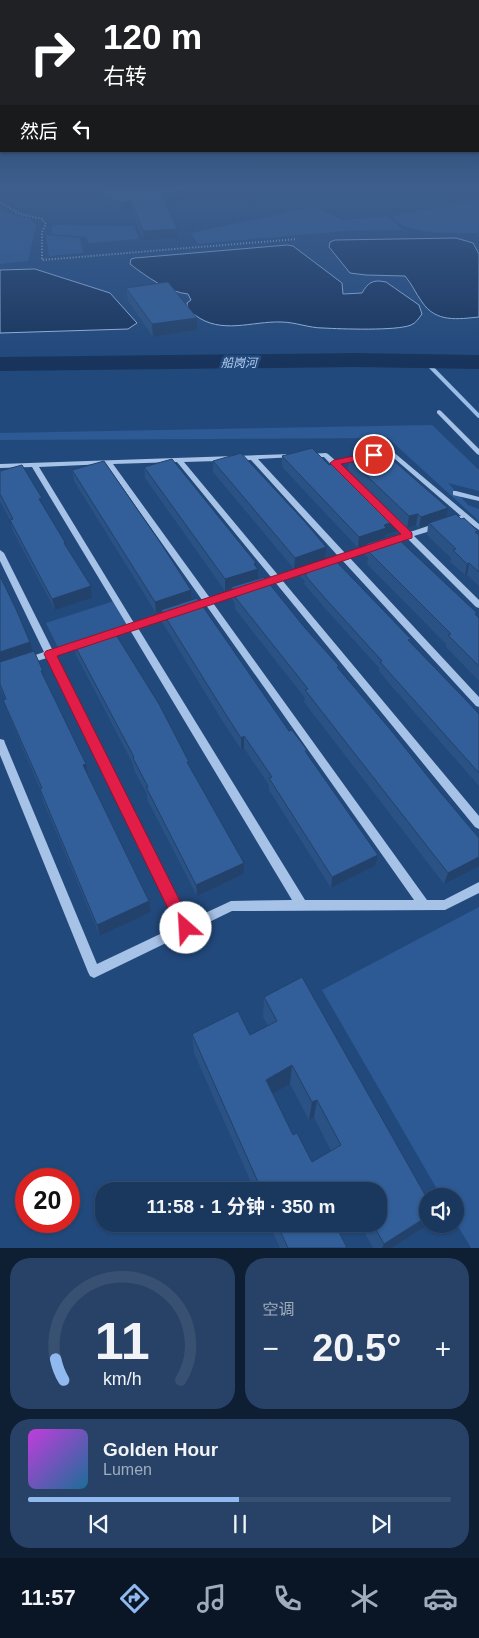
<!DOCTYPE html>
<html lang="zh">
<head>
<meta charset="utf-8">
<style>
  body { margin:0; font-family:Arial,"Noto Sans SC",sans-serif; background:#274266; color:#f1f3f6; height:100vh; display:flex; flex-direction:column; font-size:19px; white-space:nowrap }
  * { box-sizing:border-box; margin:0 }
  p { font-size:16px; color:#9facbc }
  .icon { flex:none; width:28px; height:28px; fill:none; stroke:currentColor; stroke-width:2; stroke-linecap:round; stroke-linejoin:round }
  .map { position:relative; height:1248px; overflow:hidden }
  .details { display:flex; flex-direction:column; gap:10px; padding:10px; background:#0e1e33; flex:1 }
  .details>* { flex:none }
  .top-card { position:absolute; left:0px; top:0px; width:480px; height:152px; box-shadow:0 1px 4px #0004,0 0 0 1px #385172; background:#202124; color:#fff; overflow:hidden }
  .buttons { position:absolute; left:419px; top:1188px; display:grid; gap:10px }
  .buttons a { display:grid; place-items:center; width:45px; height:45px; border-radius:50%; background:#1a375d; box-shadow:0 1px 4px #0004,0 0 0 1px #385172; font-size:25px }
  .speed { position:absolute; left:15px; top:1168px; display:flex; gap:10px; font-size:25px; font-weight:700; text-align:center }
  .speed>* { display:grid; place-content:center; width:65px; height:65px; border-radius:50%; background:#1a375d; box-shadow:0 1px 4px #0004,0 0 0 1px #385172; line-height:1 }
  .speed .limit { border:8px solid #d22; background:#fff; color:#111 }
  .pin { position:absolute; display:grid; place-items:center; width:42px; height:42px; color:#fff; margin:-21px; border:2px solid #fff; border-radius:50%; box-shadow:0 1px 5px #0007 }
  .me { position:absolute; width:55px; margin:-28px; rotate:334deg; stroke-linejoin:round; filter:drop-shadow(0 0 4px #0008) }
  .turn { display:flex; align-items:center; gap:18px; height:105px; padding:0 20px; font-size:22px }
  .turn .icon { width:65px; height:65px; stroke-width:2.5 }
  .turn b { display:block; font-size:35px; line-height:42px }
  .then { display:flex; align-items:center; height:48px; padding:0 20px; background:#0003; gap:10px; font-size:19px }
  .big { font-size:38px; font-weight:700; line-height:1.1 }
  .details .tile { flex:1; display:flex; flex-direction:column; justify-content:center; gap:8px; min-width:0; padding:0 18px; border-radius:20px; background:#274266 }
  .details .dial { align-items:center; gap:0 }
  .dial svg { height:130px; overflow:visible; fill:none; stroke:#385172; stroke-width:7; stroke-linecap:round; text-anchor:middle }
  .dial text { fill:#f1f3f6; stroke:none }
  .song { display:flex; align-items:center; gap:15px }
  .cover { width:60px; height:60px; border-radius:8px; background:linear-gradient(135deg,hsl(290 70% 55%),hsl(200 70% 35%)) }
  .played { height:5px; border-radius:2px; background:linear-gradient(90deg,#90b9f0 50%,#385172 50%) }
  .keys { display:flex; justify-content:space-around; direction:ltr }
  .heat { display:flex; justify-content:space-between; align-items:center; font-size:28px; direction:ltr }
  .details .tiles { flex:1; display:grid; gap:10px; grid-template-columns:1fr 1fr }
  .tile:last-child { grid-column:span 2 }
  .trip { position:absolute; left:95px; top:1182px; width:292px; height:50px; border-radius:20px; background:#1a375d; box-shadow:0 1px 4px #0004,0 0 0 1px #385172; font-weight:700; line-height:50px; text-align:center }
  .tabs { display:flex; height:80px; justify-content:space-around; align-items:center; background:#0a1625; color:#9facbc }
  .tabs .icon { width:35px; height:35px }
  .tabs .current { color:#90b9f0 }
  .tabs b { font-size:22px; color:#f1f3f6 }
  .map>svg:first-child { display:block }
  .green { fill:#2d5a94 }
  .water { fill:#18345c; stroke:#9abde7 }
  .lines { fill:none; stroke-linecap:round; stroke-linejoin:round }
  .stream { stroke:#9abde7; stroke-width:4 }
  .river { fill:#18345c; fill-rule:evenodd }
  .path { stroke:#a6c2e6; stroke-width:2; stroke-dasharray:1 2; stroke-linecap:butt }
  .minor { fill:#a6c2e6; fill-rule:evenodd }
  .wall { fill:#2b5284; fill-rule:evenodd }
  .shaded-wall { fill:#23426b }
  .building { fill:#325f99; stroke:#23426b; fill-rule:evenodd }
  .route { fill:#e11d48; stroke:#92132f }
  .labels { text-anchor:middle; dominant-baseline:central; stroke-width:5; stroke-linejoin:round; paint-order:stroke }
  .far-water-label { font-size:12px; font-style:italic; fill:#b1cced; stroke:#22497c }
</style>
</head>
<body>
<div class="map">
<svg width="479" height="1248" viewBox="0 0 479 1248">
  <rect width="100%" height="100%" fill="#22497c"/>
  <path class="green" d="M 479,200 L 479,233 C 460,233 402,236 393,216 Z
    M 315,207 L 342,220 L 387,216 L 403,230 L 344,231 L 198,244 L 191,233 Z
    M 0,208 L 13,215 L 31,219 L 36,226 L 28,261 L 0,264 Z
    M 53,225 L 134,226 L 139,239 L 89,243 L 86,237 L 52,234 L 51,228 Z
    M 46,235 L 80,238 L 83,253 L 49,256 Z
    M 432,425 L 479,470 L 479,491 L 448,483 L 468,505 L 479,509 L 479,521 L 388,438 L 0,440 L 0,433 Z
    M 114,601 L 129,628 L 59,650 L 46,623 Z
    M 479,907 L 479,1248 L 471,1248 L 455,1221 L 455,1196 L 441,1196 L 322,990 Z"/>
  <path class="water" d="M 456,238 L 473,243 L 479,254 L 479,317 C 458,319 436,323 422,302 C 416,294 412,284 405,276 L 366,275 L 350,273 L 329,247 L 330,242 L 335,240 Z
    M 287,245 L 293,246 L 342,283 L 343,294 L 362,293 C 368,283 372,279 386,282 L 419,305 L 422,314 C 419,318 416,323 411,325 C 397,331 341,329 323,328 C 309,328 295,322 281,322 C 252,321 221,335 195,315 C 191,312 187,308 187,303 L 191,300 L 188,294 C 168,292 147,277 130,264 L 131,259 L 135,258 Z
    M 35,269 L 110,293 L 137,323 L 128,329 L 0,333 L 0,270 Z"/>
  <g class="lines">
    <path class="stream" d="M 425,361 L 479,416"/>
    <path class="river" d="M 356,353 L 479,355 L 479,369 L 356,367 L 0,371 L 0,357 Z"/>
    <path class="path" d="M 0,202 L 20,214 L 42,219 L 46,224 L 42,232 L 42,260 L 297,239"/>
    <path class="minor" d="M 439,410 L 441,411 L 479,449 L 479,455 L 477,454 L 437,413 L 437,411 Z
      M 389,449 L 391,450 L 479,524 L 479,530 L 465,520 L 450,524 L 447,524 L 446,522 L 447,520 L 461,516 L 388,453 L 374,457 L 370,455 Z
      M 326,453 L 328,454 L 346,470 L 346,474 L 340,474 L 324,457 L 308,458 L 304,456 L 308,454 Z
      M 292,454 L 294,455 L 294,457 L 258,459 L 345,553 L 373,544 L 379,544 L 380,546 L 379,548 L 349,557 L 479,697 L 479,707 L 476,706 L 342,560 L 324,566 L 321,565 L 320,563 L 321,561 L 338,556 L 251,460 L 184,462 L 278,575 L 308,565 L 314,565 L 315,567 L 314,569 L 282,580 L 479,816 L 479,829 L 475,827 L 275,582 L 257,588 L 254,587 L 253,585 L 254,583 L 271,577 L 177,462 L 113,464 L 210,598 L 243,587 L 246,588 L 247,590 L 246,592 L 213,603 L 427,900 L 444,900 L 479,882 L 479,893 L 445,910 L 232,911 L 94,978 L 90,976 L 88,972 L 0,755 L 0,739 L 4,740 L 5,743 L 97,964 L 179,925 L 47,658 L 27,664 L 24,663 L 22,661 L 24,659 L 44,652 L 0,561 L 0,550 L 4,553 L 52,649 L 84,639 L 88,642 L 87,644 L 55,655 L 188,921 L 231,901 L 292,900 L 130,630 L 105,638 L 102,637 L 101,635 L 102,633 L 127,625 L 32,467 L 0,468 L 0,464 ZM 106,464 L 202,600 L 199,603 L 200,605 L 206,605 L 414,900 L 305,900 L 138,628 L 174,616 L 175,614 L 174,612 L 171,611 L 134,623 L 39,467 Z
      M 453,491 L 456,491 L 479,497 L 479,501 L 453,495 Z
      M 387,515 L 393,515 L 410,532 L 434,524 L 440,524 L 441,526 L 440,528 L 414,536 L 479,600 L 479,608 L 476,607 L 407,538 L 388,544 L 385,544 L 384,542 L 385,540 L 403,534 L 387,519 L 386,517 Z"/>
  </g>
  <path class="wall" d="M 83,187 L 212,187 L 212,193 L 165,202 L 177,229 L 178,238 L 143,240 L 132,209 L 121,211 Z
    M 479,225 L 479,238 L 477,235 Z
    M 126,288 L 197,318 L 197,330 L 153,337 L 128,301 Z
    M 282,456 L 397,531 L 385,535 L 385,537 L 477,613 L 476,616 L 479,618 L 479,681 L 446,647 L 446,644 L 367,564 L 368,558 L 365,555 L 366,545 L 358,548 L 282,467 Z
    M 349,459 L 446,518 L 461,519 L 478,531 L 477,534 L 479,535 L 479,586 L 467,575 L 465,575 L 450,562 L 451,558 L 427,535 L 428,525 L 419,528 L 416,525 L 407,528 L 348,470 Z
    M 213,461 L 306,523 L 294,569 L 213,472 Z
    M 144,467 L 256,567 L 258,579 L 305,628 L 339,666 L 339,669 L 441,793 L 479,838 L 444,884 L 304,702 L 305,698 L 235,609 L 235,604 L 232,599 L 231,589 L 225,591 L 145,478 Z
    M 72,470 L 191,590 L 192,600 L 289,731 L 307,750 L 307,754 L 375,866 L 331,888 L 269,790 L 269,785 L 244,748 L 241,749 L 223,722 L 162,622 L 161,612 L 156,613 L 74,481 Z
    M 0,471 L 43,506 L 66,547 L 91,586 L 92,598 L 55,610 L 13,531 L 10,520 L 0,501 Z
    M 301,567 L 411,639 L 410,642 L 479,714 L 479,786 L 394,689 L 379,671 L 379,668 L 322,605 L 304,584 L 305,581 L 300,576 Z
    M 0,576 L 32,652 L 43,671 L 46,682 L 88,775 L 149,901 L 151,912 L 100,936 L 43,801 L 40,789 L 7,711 L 3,700 L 5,699 L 0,688 Z
    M 74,644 L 189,766 L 244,863 L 244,874 L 197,896 L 147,799 L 147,794 L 134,770 L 133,764 L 76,655 Z
    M 264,997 L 428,1200 L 428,1223 L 426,1226 L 392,1248 L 373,1248 L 360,1224 L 379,1224 L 379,1191 L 255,1191 L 194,1053 L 192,1034 L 250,1035 L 268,1026 L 263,1017 ZM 290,1084 L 309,1120 L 314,1117 L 331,1151 L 312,1162 L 293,1135 L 272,1094 Z
    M 269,1224 L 339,1224 L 336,1226 L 347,1248 L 280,1248 Z"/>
  <path class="shaded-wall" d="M 198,187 L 212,187 L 212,193 L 162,203 L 162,194 Z
    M 131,200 L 132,209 L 121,211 L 120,203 Z
    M 177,229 L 178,238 L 143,240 L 143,231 Z
    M 197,318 L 197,330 L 153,337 L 152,324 Z
    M 448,508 L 446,519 L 429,523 L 428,525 L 419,528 L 421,517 Z
    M 418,514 L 416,525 L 407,528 L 409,516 Z
    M 398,520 L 397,531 L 385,535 L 385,539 L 366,544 L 366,545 L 358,548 L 359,537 L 384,525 Z
    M 326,547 L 325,559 L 294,569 L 295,558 Z
    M 256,563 L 256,569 L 258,569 L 258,580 L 231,587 L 231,589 L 225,591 L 225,579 Z
    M 469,563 L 467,575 L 465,575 L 467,564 Z
    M 91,586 L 92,598 L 55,610 L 52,599 Z
    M 191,590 L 192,601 L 161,610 L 161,612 L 156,613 L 155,602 Z
    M 30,642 L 33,654 L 0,665 L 0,652 Z
    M 41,671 L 43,671 L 46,682 Z
    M 244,736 L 244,748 L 241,749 L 241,738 Z
    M 86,764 L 88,775 L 83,765 Z
    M 378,855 L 375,866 L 331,888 L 332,877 Z
    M 479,857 L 479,866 L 444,884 L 448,873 Z
    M 244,863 L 244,874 L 197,896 L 196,885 Z
    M 149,901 L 151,912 L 100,936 L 97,925 Z
    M 292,1065 L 290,1084 L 265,1098 L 266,1080 Z
    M 317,1100 L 314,1117 L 309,1120 L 312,1102 Z
    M 428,1216 L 428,1223 L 426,1226 L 392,1248 L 382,1248 L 384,1244 Z"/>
  <path class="building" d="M 95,187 L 198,187 L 162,194 L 177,229 L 143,231 L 131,200 L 120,203 Z
    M 168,282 L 197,318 L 152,324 L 126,288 Z
    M 312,448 L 329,465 L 338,462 L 398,520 L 384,525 L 386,528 L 359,537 L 282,456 Z
    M 380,449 L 448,508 L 421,517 L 418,514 L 409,516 L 349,459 Z
    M 241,453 L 306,523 L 326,547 L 295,558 L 213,461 Z
    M 172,459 L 256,563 L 254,564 L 258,569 L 225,579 L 144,467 Z
    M 104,461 L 160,542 L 191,590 L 155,602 L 72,470 Z
    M 22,465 L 42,498 L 39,499 L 65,542 L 64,543 L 91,586 L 52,599 L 10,520 L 13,519 L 0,494 L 0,471 Z
    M 456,514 L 461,519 L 464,518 L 478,531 L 475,532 L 479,535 L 479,572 L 469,563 L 467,564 L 453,550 L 456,549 L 429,523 Z
    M 394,535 L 477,613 L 475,614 L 479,618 L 479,666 L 448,635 L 451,634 L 369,552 L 373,550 L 366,544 Z
    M 332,557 L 411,639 L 408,640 L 464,698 L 479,714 L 479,773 L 380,662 L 382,661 L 323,596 L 305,575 L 307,574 L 301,567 Z
    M 0,576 L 16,609 L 30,642 L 0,652 Z
    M 264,577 L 305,628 L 339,666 L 337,667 L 390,729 L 441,793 L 479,838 L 479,857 L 448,873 L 305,690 L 308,689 L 235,597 L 238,596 L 231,587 Z
    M 197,598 L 289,731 L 292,730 L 307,750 L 305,751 L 378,855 L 332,877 L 269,778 L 272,777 L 244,736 L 241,738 L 223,710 L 161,610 Z
    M 113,630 L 159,704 L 189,762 L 187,762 L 244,863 L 196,885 L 146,787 L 148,787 L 133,758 L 134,757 L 74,644 Z
    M 34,651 L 43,671 L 41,671 L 86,764 L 83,765 L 149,901 L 97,925 L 40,789 L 42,788 L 3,700 L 6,699 L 0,684 L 0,662 Z
    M 302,977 L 428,1200 L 428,1216 L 384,1244 L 373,1224 L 379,1224 L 379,1191 L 262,1191 L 192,1034 L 238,1011 L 250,1035 L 277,1021 L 264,997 ZM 292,1065 L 312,1102 L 317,1100 L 341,1145 L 312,1162 L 297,1133 L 293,1135 L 266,1080 Z
    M 277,1224 L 335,1224 L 347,1248 L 288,1248 Z"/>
  <linearGradient id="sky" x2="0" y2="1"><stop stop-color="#132844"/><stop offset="0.52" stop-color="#3e5f8e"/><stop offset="1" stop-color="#3e5f8e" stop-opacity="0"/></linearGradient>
  <rect width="479" height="362" fill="url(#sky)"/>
  <path class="route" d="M 374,452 L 379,455 L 378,457 L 341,464 L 412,533 L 412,538 L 57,656 L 191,923 L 193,928 L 191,933 L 186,936 L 180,933 L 44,654 L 46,651 L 401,534 L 330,463 L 334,460 Z"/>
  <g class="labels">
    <g class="far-water-label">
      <text x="239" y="363">船岗河</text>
    </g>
  </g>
</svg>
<div class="buttons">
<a><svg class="icon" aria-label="sound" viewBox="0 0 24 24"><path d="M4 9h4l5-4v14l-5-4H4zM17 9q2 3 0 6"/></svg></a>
</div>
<div class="speed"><div class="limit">20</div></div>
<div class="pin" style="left:374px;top:455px;background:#d93025"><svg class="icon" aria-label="arrive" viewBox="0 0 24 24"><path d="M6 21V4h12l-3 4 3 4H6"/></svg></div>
<svg class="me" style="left:186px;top:928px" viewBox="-20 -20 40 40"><circle r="19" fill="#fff"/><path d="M0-13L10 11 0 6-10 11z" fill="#e11d48"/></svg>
<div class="trip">11:58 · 1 分钟 · 350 m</div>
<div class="top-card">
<div class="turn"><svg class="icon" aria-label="right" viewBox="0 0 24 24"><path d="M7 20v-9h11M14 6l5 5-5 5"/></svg><div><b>120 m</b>右转</div></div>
<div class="then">然后<svg class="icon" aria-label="left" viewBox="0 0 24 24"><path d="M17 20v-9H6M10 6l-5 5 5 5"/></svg></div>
</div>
</div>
<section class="details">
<div class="tiles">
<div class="tile dial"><svg viewBox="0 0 100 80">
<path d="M14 69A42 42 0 1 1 86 69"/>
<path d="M14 69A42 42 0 0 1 9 56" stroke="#90b9f0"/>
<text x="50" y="56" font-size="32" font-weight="700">11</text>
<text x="50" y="72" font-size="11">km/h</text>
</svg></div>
<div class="tile"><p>空调</p>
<div class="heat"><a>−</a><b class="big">20.5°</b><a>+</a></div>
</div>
<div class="tile">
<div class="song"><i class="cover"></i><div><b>Golden Hour</b><p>Lumen</p></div></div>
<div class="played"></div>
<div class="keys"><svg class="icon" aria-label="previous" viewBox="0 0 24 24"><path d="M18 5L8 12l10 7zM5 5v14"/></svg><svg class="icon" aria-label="pause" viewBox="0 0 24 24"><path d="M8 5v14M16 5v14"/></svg><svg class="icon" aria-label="next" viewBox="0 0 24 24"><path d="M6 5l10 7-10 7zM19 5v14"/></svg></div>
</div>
</div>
</section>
<nav class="tabs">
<b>11:57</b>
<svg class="icon current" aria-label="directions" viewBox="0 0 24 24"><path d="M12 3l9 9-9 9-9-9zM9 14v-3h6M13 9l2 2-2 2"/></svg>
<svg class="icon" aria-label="music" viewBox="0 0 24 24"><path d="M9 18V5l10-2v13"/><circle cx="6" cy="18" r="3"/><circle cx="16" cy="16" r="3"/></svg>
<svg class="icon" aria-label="phone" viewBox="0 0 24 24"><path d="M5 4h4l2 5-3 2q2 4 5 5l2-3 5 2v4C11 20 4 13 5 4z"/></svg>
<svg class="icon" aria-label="climate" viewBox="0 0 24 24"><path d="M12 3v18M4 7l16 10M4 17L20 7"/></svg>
<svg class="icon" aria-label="car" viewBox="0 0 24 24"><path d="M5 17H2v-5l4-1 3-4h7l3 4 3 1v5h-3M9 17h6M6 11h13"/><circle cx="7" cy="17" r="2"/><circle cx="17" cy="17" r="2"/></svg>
</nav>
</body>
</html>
